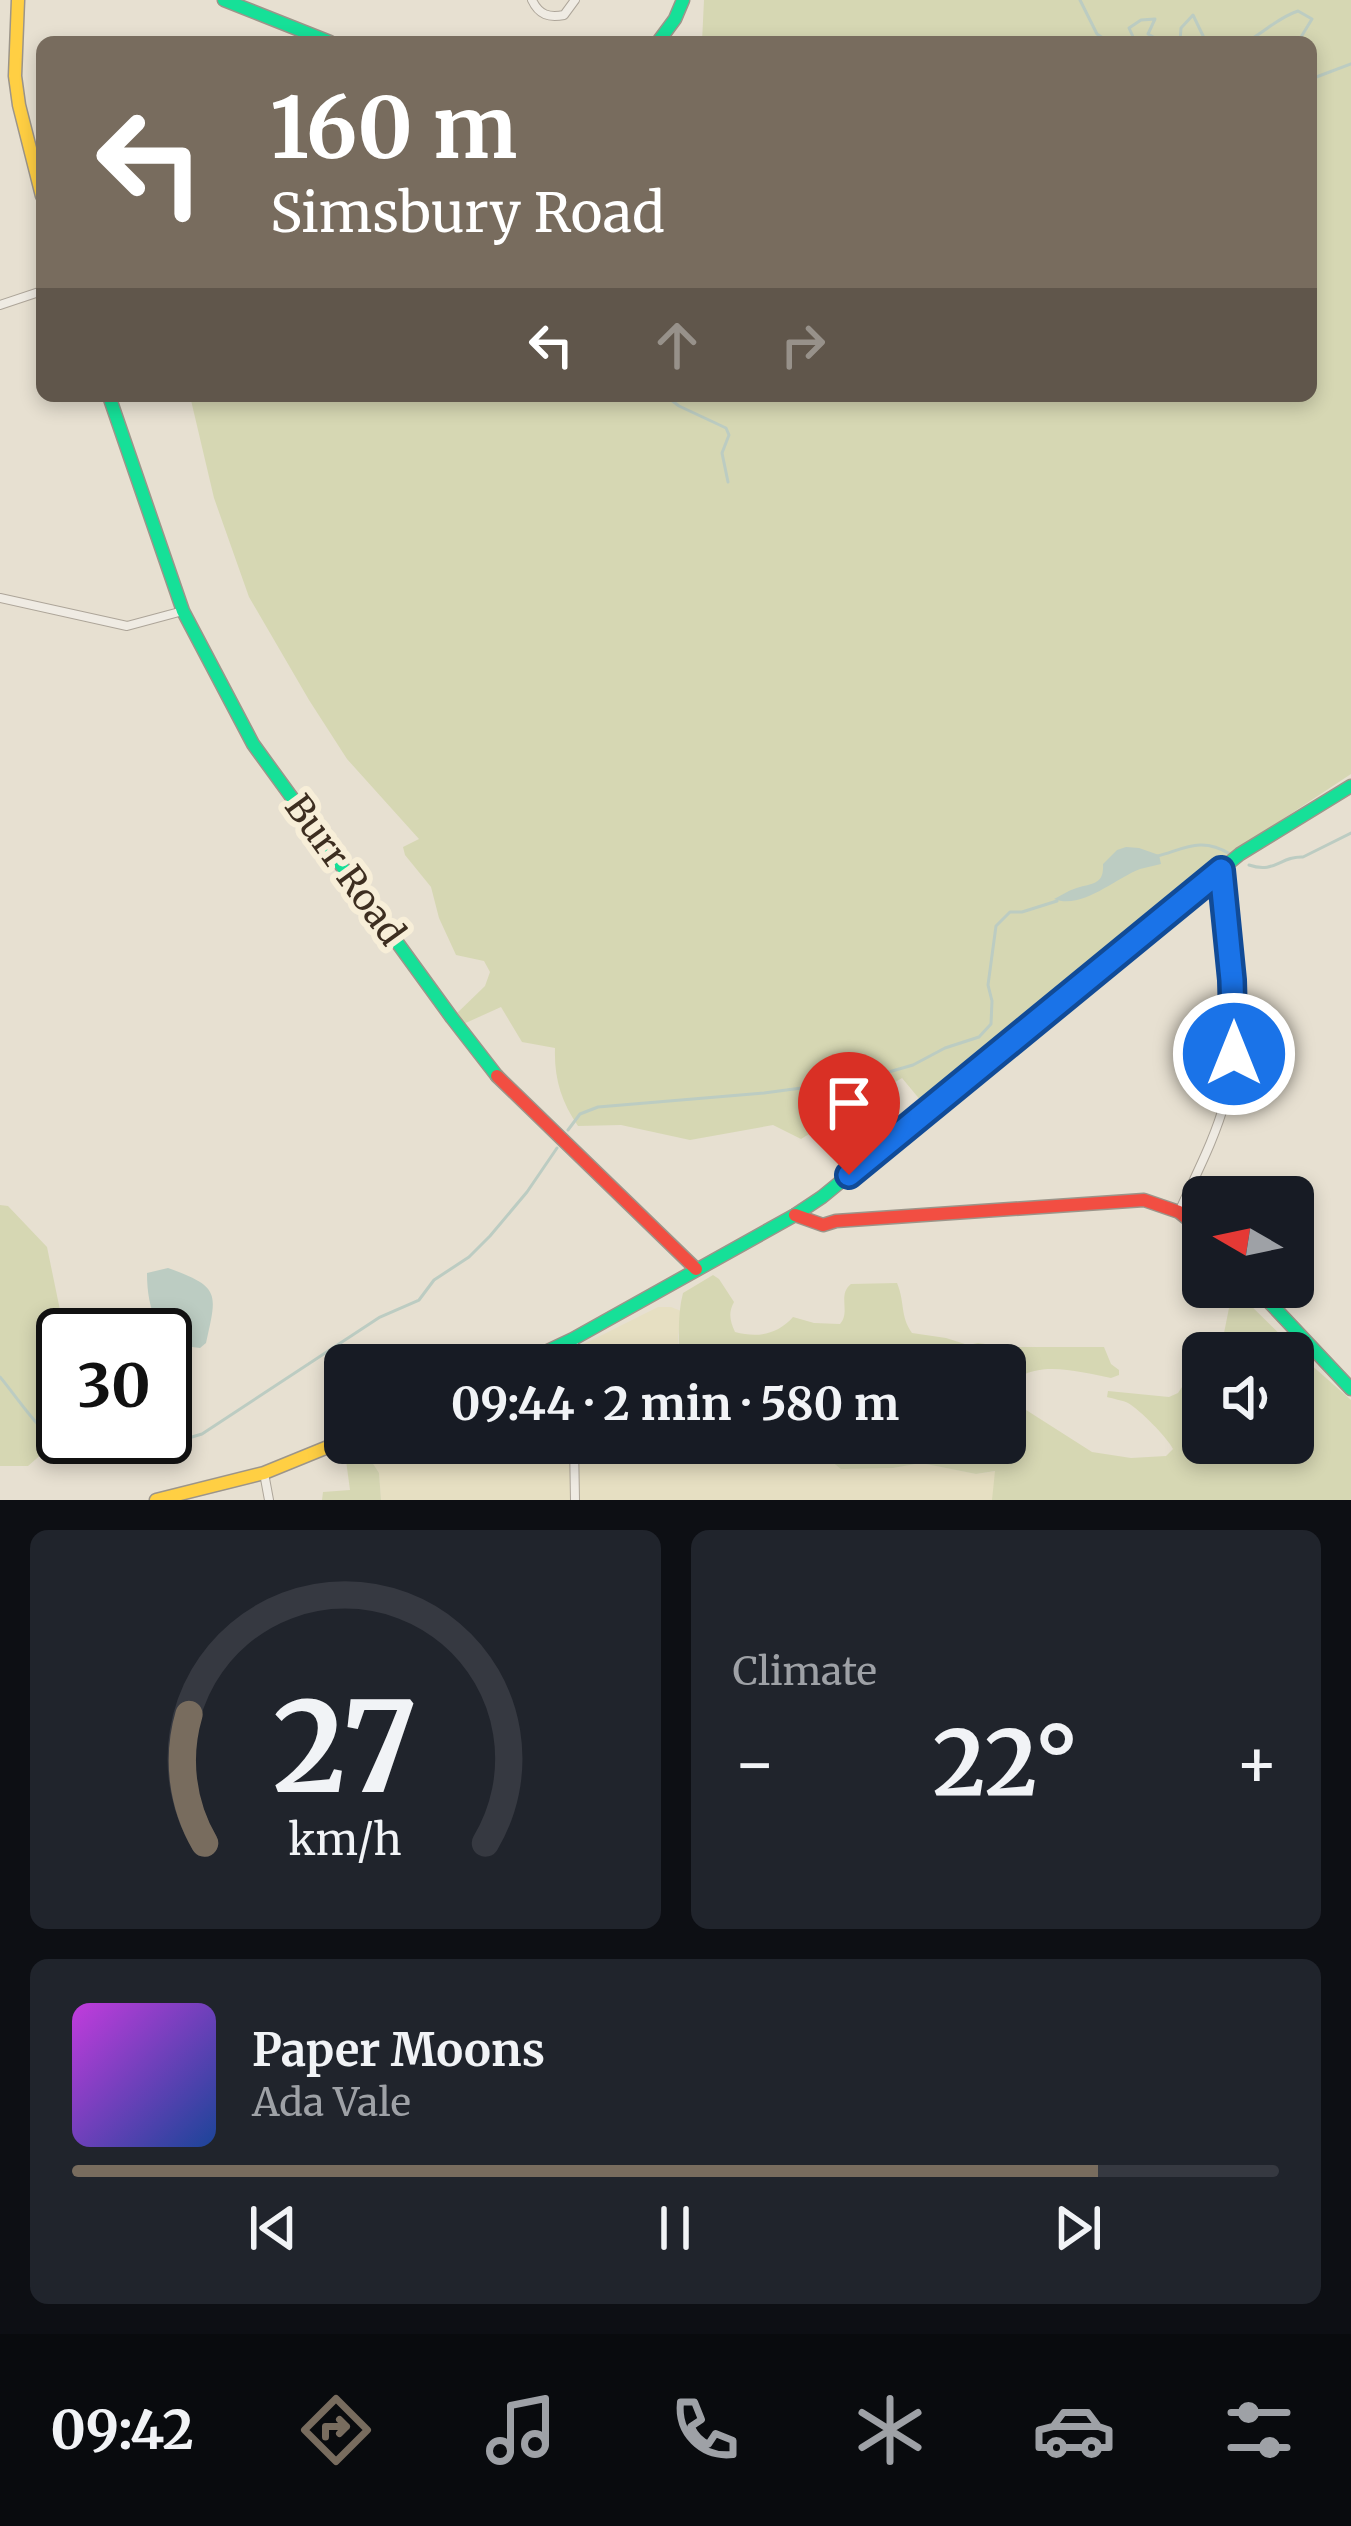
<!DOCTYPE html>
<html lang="en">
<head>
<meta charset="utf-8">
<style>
  body { margin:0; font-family:Merriweather,serif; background:#20242c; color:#f1f3f6; height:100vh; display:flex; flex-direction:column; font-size:45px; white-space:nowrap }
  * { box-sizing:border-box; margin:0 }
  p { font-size:39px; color:#9ea1a6 }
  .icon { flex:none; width:66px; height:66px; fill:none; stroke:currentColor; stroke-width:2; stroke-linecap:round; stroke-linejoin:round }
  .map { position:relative; height:1500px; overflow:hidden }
  .sheet { display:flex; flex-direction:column; gap:30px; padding:30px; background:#0d0f14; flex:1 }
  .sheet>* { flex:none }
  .hud { position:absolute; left:36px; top:36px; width:1281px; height:366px; border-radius:18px; box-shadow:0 6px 18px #0003; background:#786c5e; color:#fff; overflow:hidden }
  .needle { width:78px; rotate:279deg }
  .tools { position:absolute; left:1182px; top:1176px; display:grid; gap:24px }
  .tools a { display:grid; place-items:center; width:132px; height:132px; border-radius:18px; background:#171b24; box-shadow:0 6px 18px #0003; font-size:60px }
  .speed { position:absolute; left:36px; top:1308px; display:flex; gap:24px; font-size:60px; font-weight:700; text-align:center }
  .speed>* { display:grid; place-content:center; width:156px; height:156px; border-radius:50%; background:#171b24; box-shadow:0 6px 18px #0003; line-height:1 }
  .speed .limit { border:6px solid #111; border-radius:18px; background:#fff; color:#111 }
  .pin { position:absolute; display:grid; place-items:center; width:102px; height:102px; color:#fff; margin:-123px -51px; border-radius:50% 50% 50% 0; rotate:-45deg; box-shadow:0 0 12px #0007 }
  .pin .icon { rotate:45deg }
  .me { position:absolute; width:132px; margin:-66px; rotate:0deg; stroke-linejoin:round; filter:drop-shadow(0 0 9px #0008) }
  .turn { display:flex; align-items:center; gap:42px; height:252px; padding:0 36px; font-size:54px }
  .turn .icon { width:156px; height:156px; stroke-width:2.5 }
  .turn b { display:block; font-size:84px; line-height:102px }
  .lanes { display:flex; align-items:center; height:114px; padding:0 36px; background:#0003; justify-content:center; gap:60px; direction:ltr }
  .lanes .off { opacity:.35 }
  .big { font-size:90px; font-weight:700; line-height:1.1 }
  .sheet .widget { flex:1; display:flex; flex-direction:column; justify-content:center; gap:18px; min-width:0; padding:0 42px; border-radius:18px; background:#20242c }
  .sheet .dial { align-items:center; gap:0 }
  .dial svg { height:312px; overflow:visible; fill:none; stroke:#363941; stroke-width:7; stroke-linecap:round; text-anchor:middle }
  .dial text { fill:#f1f3f6; stroke:none }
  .song { display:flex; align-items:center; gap:36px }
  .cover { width:144px; height:144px; border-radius:18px; background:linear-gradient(135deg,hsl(290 70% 55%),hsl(220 70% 35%)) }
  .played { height:12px; border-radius:6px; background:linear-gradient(90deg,#786c5e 85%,#363941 85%) }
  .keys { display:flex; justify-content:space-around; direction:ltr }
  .heat { display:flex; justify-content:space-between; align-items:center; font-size:66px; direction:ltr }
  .sheet .tiles { flex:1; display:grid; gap:30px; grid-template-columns:1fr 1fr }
  .widget:last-child { grid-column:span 2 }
  .trip { position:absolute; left:324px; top:1344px; width:702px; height:120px; border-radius:18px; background:#171b24; box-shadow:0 6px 18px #0003; font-weight:700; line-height:120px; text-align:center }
  .dock { display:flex; height:192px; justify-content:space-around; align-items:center; background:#090b0e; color:#9ea1a6 }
  .dock .icon { width:84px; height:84px }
  .dock .selected { color:#786c5e }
  .dock b { font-size:54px; color:#f1f3f6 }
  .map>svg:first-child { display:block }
  .farmland { fill:#e6dfc2 }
  .green { fill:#d6d7b3 }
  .water { fill:#bcccc2 }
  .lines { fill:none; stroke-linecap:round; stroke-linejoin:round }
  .stream { stroke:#bcccc2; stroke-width:3 }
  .street-casing { stroke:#ada599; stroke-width:10 }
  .fast-casing { stroke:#9c958a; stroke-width:15 }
  .slow-casing { stroke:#9c958a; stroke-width:15 }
  .jam-casing { stroke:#9c958a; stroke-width:15 }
  .street { stroke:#efebe3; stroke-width:8 }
  .fast { stroke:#16e098; stroke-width:12 }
  .slow { stroke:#ffcf43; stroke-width:12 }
  .jam { stroke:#f24e42; stroke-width:12 }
  .route-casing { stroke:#114b97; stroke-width:30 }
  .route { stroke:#1a73e8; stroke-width:21 }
  .labels { text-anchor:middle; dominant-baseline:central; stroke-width:12; stroke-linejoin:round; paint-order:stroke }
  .street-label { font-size:36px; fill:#3d2e20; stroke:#f7eed8 }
</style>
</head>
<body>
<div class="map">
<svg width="1351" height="1500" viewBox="0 0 1351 1500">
  <rect width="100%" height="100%" fill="#e7e0d1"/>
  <path class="farmland" d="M 658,1307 L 671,1307 L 681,1311 L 678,1337 L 680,1365 L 542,1365 Z
    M 388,1443 L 686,1443 L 688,1452 L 728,1443 L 808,1443 L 837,1466 L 852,1469 L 873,1466 L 893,1468 L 921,1463 L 976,1474 L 997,1471 L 1035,1481 L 1054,1473 L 1072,1484 L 1144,1500 L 381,1500 L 379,1473 L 372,1462 L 373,1450 Z"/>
  <path class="green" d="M 704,0 L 1351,0 L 1351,774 L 1230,854 L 1154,911 L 926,1107 L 902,1078 L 801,1139 L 773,1125 L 690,1140 L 621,1125 L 578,1126 C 561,1101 554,1078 555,1048 L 522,1042 L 501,1007 L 459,1026 L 452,1018 L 485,986 L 490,972 L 484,961 L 456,955 L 439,918 L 431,887 L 405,855 L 403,847 L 419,839 L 347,759 L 309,700 L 249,597 L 214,498 L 190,396 L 1311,396 L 1311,42 L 702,42 Z
    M 0,1205 L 8,1206 L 47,1247 L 60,1310 L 63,1403 L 51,1446 L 28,1466 L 0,1466 Z
    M 713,1275 L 719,1279 L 734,1302 C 728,1313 730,1321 735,1332 C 757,1338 777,1335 793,1317 L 814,1323 L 840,1324 C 851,1312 837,1295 851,1284 L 897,1283 C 905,1302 900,1316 912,1333 L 946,1338 L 968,1345 L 978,1343 L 1008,1347 L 1104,1347 L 1111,1364 L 1119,1370 L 1119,1375 L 1111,1378 C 1079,1372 1040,1360 1013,1381 C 1014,1394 1013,1400 1023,1408 L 1092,1452 L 1131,1458 L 1166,1456 L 1173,1449 C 1167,1437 1140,1410 1128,1403 C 1125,1401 1110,1398 1107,1397 L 1108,1391 L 1169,1397 L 1178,1393 L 1190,1375 L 1203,1376 L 1203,1443 L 1293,1443 L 1293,1353 L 1220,1353 L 1233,1288 L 1309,1363 L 1351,1400 L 1351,1500 L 992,1500 L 995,1471 L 976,1474 L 921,1463 L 893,1468 L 841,1469 L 808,1443 L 1005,1443 L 1005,1365 L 680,1365 C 679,1341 677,1316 683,1293 Z
    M 356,1443 L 388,1443 L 372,1452 L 372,1462 L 379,1473 L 381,1500 L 322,1500 L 323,1492 L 350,1490 L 345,1453 L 346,1448 Z"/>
  <path class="water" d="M 1126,847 L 1139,848 L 1159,855 L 1161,864 C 1154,866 1147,867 1140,869 C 1114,879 1082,910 1054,899 C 1062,895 1071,889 1080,887 C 1095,883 1104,883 1103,864 L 1117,850 Z
    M 168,1268 C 221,1287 217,1293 206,1343 L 200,1348 C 158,1345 147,1310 147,1273 Z"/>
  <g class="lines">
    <path class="stream" d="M 1080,0 L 1097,34 L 1109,42
      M 1130,42 L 1134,39 L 1129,28 L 1141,20 L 1155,19 L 1148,34 L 1162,42
      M 1180,42 L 1181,28 L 1193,15 L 1206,42
      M 1246,42 C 1265,32 1277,18 1298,11 L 1312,19 L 1298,42
      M 1311,79 L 1351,64
      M 666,396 L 679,406 L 726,428 L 729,435 L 722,453 L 728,482
      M 1158,856 C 1186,848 1202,837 1230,854
      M 1249,865 C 1275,874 1280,856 1303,857 L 1351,833
      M 568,1130 L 580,1114 L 598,1107 L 764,1093 L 861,1080 L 913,1065 L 945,1048 L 979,1037 L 991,1024 L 992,1001 L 988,985 L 996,926 L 1010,912 L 1022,912 L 1057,901
      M 0,1377 C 22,1403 47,1447 83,1455 C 95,1457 108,1454 121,1453
      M 165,1445 L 202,1434 L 380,1317 L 419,1300 L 434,1280 L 469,1257 L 490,1236 L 527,1192 L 557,1148"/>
    <defs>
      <path id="street" d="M 532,0 C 539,15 549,18 564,15 L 575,0
        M 0,305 L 42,291
        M 0,598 L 127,626 L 183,611
        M 1179,1212 C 1195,1176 1215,1139 1225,1101 C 1245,1027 1230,945 1221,870
        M 573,1339 L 576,1365
        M 574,1443 L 575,1500
        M 264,1473 L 269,1500"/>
      <path id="fast" d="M 224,0 L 330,42
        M 658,42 L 675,19 L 683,0
        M 109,396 L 183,611 L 253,744 L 452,1018 L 497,1076
        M 1255,1287 L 1351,1389
        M 518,1365 L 573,1339 L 795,1215 L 822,1197 L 1240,854 L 1351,786"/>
      <path id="slow" d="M 18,0 L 15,76 L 19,105 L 42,196
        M 156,1500 L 264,1473 L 345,1440"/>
      <path id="jam" d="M 497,1076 L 696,1269
        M 795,1215 L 823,1225 L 836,1221 L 1144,1200 L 1179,1212 L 1203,1231"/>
    </defs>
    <use href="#street" class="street-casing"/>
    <use href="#fast" class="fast-casing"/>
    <use href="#slow" class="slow-casing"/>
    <use href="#jam" class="jam-casing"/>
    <use href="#street" class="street"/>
    <use href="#fast" class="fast"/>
    <use href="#slow" class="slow"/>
    <use href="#jam" class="jam"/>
  </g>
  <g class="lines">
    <defs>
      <path id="route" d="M 849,1175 L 1221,870 L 1232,980 L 1234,1054"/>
    </defs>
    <use href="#route" class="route-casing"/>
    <use href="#route" class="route"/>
  </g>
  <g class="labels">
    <g class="street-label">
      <text transform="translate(345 870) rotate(54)">Burr Road</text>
    </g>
  </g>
</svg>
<div class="tools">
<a><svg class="needle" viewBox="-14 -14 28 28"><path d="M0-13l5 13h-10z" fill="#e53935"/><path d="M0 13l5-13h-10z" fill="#9ea1a6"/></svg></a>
<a><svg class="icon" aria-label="sound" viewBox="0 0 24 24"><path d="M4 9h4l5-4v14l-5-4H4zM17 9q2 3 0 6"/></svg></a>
</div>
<div class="speed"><div class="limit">30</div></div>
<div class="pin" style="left:849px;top:1175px;background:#d93025"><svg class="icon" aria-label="arrive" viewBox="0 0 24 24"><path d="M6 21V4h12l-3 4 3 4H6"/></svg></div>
<svg class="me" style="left:1234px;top:1054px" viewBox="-20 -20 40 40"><circle r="17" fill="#1a73e8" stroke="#fff" stroke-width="3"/><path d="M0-11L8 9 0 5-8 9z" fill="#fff"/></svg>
<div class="trip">09:44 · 2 min · 580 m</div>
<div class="hud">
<div class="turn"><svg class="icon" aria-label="left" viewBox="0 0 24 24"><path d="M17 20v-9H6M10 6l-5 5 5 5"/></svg><div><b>160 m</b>Simsbury Road</div></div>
<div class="lanes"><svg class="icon" aria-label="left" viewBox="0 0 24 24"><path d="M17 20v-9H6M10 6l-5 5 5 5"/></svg><svg class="icon off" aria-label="ahead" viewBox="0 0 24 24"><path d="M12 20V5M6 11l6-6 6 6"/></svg><svg class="icon off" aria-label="right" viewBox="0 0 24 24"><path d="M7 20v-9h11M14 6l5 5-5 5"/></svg></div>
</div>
</div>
<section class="sheet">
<div class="tiles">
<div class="widget dial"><svg viewBox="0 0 100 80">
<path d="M14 69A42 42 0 1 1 86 69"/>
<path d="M14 69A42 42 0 0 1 10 36" stroke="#786c5e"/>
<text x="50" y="56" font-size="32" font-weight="700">27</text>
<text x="50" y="72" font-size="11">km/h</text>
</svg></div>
<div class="widget"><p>Climate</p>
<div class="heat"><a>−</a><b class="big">22°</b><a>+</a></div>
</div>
<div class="widget">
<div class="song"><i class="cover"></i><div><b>Paper Moons</b><p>Ada Vale</p></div></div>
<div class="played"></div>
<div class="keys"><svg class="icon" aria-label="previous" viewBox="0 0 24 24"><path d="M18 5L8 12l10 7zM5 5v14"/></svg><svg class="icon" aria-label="pause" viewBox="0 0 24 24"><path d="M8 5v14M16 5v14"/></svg><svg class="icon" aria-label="next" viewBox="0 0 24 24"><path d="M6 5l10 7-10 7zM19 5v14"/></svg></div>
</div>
</div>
</section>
<nav class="dock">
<b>09:42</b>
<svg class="icon selected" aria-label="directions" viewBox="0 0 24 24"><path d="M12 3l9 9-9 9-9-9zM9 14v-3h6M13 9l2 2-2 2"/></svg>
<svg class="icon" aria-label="music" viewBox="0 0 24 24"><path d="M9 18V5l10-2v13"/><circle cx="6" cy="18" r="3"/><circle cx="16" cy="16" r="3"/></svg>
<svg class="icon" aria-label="phone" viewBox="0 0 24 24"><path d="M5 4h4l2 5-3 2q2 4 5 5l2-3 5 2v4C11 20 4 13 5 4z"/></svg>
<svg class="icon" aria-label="climate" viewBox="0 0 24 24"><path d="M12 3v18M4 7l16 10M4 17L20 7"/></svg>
<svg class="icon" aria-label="car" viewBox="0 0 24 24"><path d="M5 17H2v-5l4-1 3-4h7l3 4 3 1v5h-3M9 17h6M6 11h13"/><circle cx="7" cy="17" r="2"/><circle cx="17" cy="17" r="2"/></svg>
<svg class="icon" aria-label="filters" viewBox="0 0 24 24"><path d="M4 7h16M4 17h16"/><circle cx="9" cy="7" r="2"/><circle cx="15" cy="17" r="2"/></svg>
</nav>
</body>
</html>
